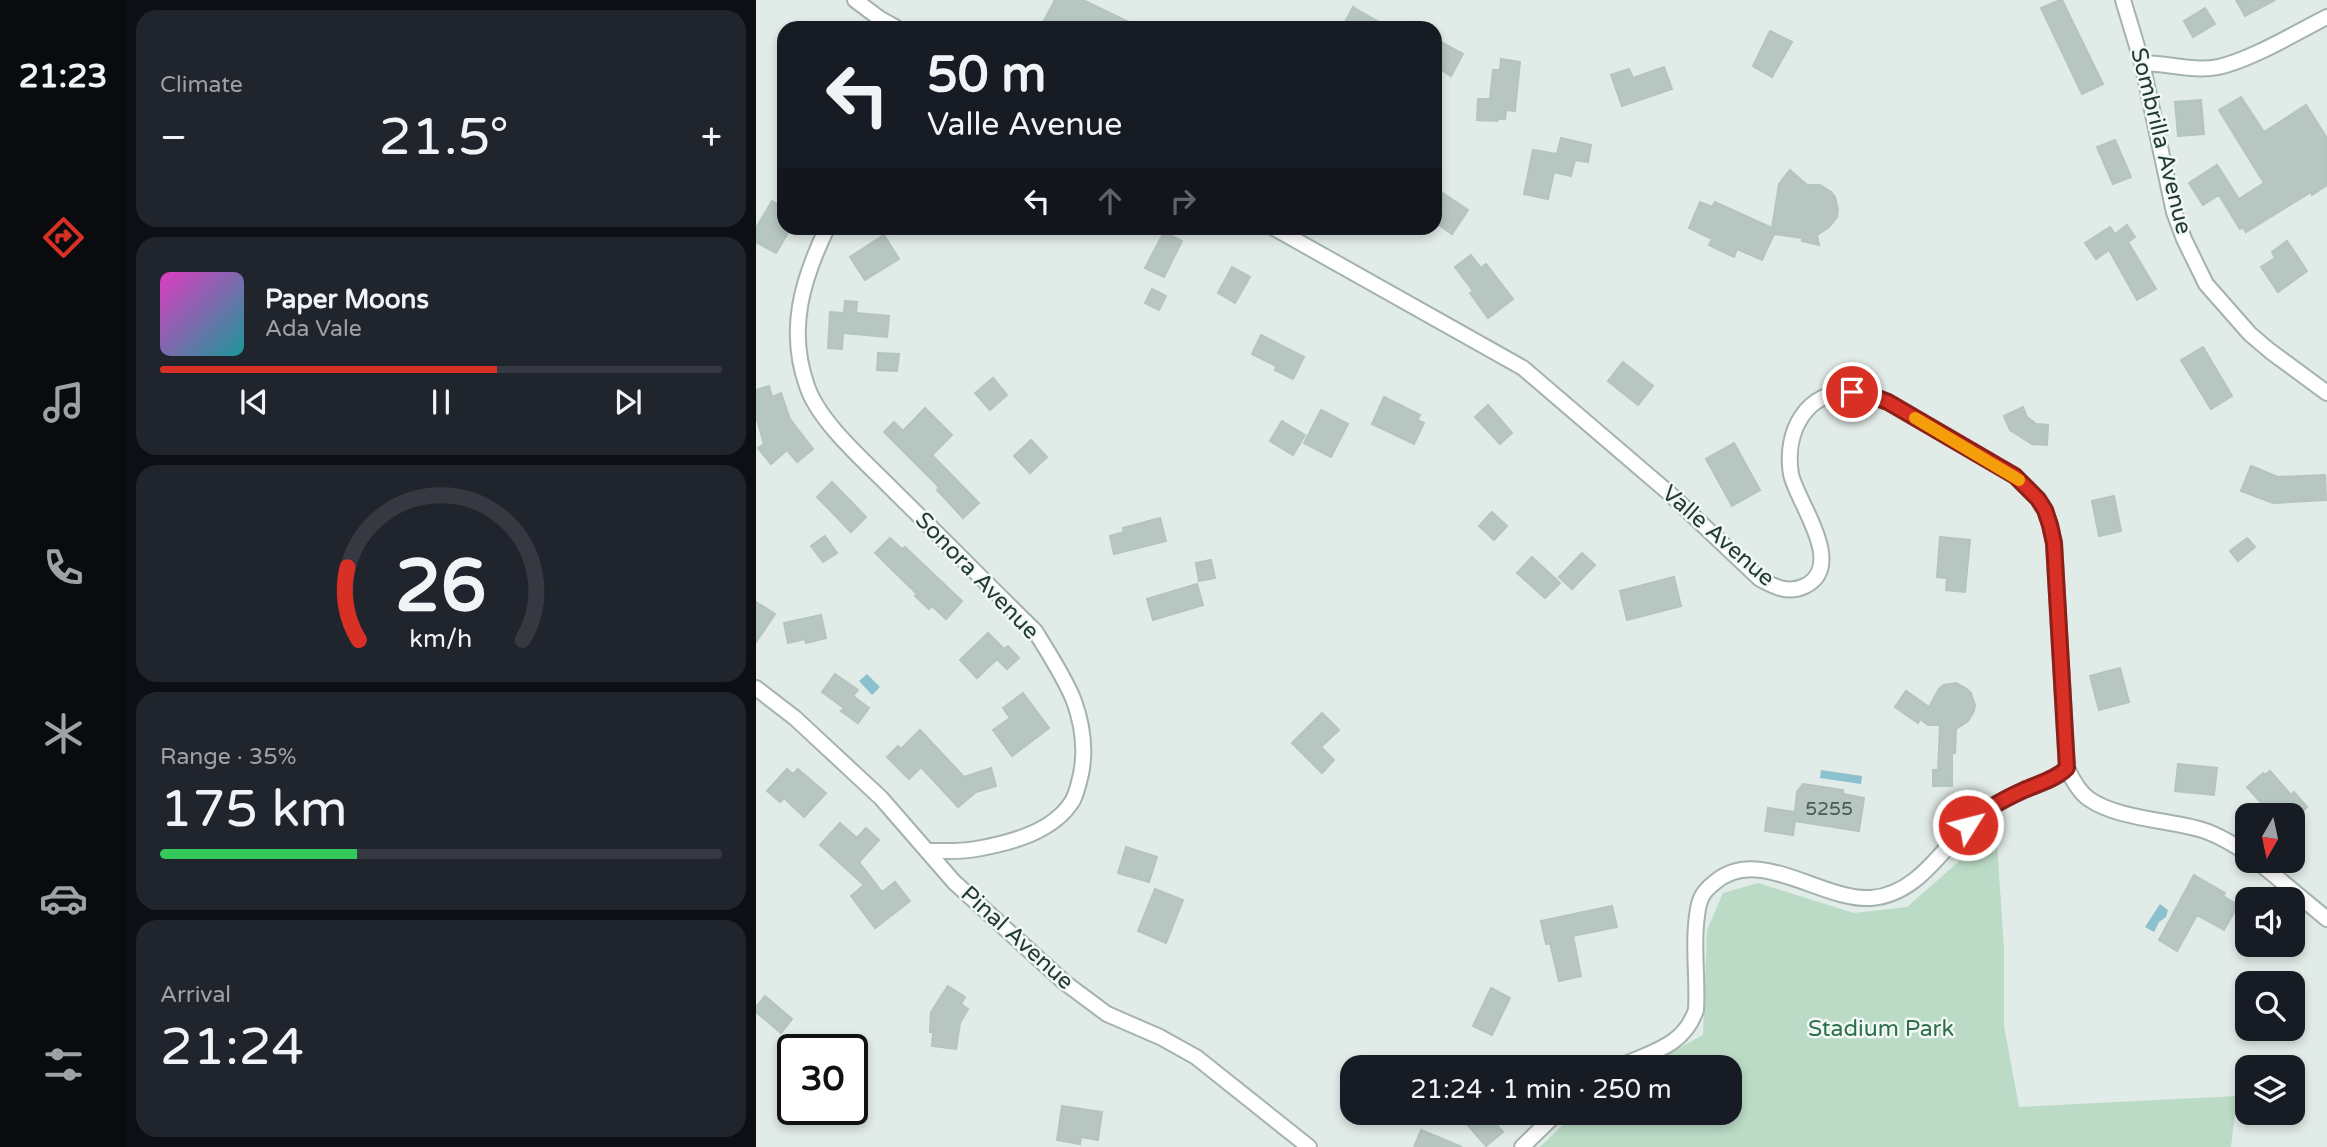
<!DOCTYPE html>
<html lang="en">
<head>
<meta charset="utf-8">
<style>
  body { margin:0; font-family:"Varela Round",sans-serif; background:#20242c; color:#f1f3f6; height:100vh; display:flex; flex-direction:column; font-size:26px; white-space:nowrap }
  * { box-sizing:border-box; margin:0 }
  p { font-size:23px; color:#9ea1a6 }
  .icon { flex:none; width:38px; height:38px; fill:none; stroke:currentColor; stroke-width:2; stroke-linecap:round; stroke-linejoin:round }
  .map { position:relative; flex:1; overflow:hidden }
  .panel { display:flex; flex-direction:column; gap:10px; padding:10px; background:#0d0f14; width:630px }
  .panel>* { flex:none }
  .hud { position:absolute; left:21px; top:21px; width:665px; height:214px; border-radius:21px; box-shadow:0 4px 10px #0003; background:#171b24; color:#f1f3f6; overflow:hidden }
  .needle { width:46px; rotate:189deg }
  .buttons { position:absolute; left:1479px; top:803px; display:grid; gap:14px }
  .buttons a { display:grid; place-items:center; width:70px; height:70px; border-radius:14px; background:#171b24; box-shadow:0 4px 10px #0003; font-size:35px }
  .speed { position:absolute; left:21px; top:1034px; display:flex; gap:14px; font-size:35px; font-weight:700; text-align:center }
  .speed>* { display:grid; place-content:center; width:91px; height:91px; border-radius:50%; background:#171b24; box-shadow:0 4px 10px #0003; line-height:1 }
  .speed .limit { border:4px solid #111; border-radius:10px; background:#fff; color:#111 }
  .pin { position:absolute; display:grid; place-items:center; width:60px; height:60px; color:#fff; margin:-30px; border:4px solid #fff; border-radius:50%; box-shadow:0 2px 7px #0007 }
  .me { position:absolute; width:77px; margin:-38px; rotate:54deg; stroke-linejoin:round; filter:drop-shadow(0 0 5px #0008) }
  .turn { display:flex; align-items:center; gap:24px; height:147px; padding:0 35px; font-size:32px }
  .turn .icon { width:91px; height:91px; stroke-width:2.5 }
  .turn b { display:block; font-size:49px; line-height:60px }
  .lanes { display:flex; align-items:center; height:66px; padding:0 35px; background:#0003; justify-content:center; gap:35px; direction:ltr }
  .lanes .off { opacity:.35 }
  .big { font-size:52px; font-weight:600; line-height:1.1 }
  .panel .tile { flex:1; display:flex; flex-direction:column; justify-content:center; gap:10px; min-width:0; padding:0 24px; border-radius:21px; background:#20242c }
  .panel .dial { align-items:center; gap:0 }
  .dial svg { height:182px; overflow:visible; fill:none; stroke:#363941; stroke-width:7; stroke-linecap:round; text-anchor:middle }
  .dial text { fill:#f1f3f6; stroke:none }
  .song { display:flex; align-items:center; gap:21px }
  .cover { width:84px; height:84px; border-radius:10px; background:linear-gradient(135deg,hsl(310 70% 55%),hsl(180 70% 35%)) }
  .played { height:7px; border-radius:4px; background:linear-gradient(90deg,#d93025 60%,#363941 60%) }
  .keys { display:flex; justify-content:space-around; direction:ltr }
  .heat { display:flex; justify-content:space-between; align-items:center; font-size:38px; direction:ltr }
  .charge { height:10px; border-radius:5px; background:linear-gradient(90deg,#34c759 35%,#363941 0) }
  .trip { position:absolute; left:584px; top:1055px; width:402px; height:70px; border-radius:21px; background:#171b24; box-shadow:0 4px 10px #0003; font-weight:600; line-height:70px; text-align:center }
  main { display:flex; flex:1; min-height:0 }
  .tabs { display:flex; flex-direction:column; width:126px; justify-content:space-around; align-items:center; background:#090b0e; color:#9ea1a6 }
  .tabs .icon { width:49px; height:49px }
  .tabs .current { color:#d93025 }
  .tabs b { font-size:32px; color:#f1f3f6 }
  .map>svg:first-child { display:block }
  .green { fill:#bbdbc6 }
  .water { fill:#8bc0ce }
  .building { fill:#b7c6c0; stroke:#b4c4bf; stroke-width:2 }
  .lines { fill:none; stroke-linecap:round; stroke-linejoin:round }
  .street-casing { stroke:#a4b3ae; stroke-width:18 }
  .street { stroke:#fff; stroke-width:14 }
  .route-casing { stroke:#8d1f18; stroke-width:18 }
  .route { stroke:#d93025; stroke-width:12 }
  .slow { stroke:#f59e0b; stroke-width:12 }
  .labels { text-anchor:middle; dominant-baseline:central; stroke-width:5; stroke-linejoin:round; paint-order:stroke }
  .number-label { font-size:19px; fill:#475e58 }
  .street-label { font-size:23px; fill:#223b36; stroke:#f2f8f5 }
  .park-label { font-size:23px; fill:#2e704b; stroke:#f2f8f5 }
</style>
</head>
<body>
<main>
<nav class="tabs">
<b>21:23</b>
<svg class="icon current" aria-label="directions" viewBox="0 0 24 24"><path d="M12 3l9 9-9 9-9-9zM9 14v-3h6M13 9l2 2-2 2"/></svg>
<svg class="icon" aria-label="music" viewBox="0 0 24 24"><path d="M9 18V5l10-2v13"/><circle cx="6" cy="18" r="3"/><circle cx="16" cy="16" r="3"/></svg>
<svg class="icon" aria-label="phone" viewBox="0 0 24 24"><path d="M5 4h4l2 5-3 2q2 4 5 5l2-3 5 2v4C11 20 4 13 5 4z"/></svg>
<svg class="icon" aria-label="climate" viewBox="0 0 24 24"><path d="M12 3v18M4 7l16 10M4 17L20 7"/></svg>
<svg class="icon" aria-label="car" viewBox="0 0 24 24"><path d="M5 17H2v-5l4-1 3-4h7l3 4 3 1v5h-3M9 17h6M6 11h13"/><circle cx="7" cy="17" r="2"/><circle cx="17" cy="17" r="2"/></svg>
<svg class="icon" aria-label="filters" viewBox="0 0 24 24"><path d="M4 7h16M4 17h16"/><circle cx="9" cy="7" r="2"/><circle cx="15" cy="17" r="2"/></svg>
</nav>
<section class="panel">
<div class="tile"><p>Climate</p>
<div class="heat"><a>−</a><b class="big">21.5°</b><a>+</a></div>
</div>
<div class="tile">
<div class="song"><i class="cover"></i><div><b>Paper Moons</b><p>Ada Vale</p></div></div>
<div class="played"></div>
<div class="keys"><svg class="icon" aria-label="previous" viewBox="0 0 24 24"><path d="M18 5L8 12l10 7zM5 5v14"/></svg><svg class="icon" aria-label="pause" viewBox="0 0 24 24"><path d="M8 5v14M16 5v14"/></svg><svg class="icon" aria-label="next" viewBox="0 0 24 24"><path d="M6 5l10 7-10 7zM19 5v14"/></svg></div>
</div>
<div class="tile dial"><svg viewBox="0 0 100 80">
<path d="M14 69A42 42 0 1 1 86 69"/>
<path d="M14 69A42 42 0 0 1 9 37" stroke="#d93025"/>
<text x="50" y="56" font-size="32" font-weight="700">26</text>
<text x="50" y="72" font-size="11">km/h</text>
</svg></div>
<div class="tile"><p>Range · 35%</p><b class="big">175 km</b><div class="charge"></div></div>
<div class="tile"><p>Arrival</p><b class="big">21:24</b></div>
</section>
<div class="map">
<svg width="1571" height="1147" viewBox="0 0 1571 1147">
  <rect width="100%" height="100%" fill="#e1ebe7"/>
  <path class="green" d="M 1240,829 L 1248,948 L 1248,1026 L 1263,1107 L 1481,1096 L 1475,1147 L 784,1147 L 819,1113 L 975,1113 L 975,1068 L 888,1067 L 947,1035 L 951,930 L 967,893 L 1002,883 L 1098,913 L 1151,907 Z"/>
  <path class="water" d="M 111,674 L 124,687 L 116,695 L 103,681 Z
    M 1065,770 L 1106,776 L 1105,784 L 1064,778 Z
    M 1404,904 L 1412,910 L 1410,917 L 1403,922 L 1398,932 L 1389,927 Z"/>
  <path class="building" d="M 299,0 L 327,0 L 385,28 L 284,28 Z
    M 1304,0 L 1306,0 L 1347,84 L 1326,94 L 1285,8 Z
    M 1480,0 L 1519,0 L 1489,16 Z
    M 597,7 L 633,28 L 586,28 Z
    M 1449,8 L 1459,24 L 1437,37 L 1428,21 Z
    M 1014,31 L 1036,42 L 1016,77 L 997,66 Z
    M 679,39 L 707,54 L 695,76 L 679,66 Z
    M 745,59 L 764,62 L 759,111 L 750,110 L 749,119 L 742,119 L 741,121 L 721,120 L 722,99 L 734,99 L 737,70 L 744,70 Z
    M 908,67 L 916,89 L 866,106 L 855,75 L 873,69 L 877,78 Z
    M 1485,97 L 1508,132 L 1550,105 L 1571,138 L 1571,185 L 1556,195 L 1555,192 L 1490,232 L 1487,227 L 1484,229 L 1463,195 L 1447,205 L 1433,183 L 1461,165 L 1483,199 L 1508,183 L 1463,110 Z
    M 1445,100 L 1448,134 L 1422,136 L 1419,102 Z
    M 805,138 L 835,145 L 832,162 L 819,160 L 815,176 L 798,172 L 792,199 L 768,194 L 777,150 L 801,154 Z
    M 1359,140 L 1375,177 L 1357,184 L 1341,147 Z
    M 1034,170 L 1051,185 L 1064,185 L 1075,192 L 1079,197 L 1082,210 L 1081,217 L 1073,227 L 1061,235 L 1063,245 L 1046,241 L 1046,238 L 1018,234 L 1006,260 L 981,249 L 978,257 L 953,245 L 956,239 L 933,228 L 944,202 L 956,207 L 959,202 L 1016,228 L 1023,184 Z
    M 679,188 L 712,210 L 696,234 L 679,222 Z
    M 16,201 L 28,208 L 28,228 L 35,228 L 20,253 L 0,242 L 0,228 Z
    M 1371,225 L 1379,237 L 1372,242 L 1400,289 L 1381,300 L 1353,250 L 1340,259 L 1329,243 L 1354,227 L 1359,234 Z
    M 408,232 L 426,241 L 408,277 L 389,268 Z
    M 128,235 L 143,259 L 109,280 L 94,257 Z
    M 1531,241 L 1551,271 L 1522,292 L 1505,267 L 1519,258 L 1516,252 Z
    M 715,255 L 725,268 L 730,264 L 757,299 L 732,318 L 714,293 L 717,291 L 699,267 Z
    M 476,267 L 494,277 L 479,303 L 462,293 Z
    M 396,289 L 410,296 L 403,310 L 389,303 Z
    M 89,301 L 101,302 L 100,313 L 133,316 L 131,337 L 87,333 L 86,349 L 72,348 L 74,312 L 88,313 Z
    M 505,335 L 548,357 L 537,379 L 519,370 L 520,366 L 496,354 Z
    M 1447,347 L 1476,396 L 1455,409 L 1425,360 Z
    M 122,353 L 143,354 L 141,371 L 121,370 Z
    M 867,362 L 897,386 L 882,405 L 852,381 Z
    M 237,378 L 251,395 L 234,410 L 219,393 Z
    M 13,386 L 16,397 L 25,393 L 34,419 L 57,449 L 41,462 L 31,450 L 15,464 L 2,448 L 8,444 L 0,416 L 0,390 Z
    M 628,397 L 664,415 L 661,420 L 668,423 L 658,444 L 616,424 Z
    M 732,405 L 756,433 L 744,444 L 719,417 Z
    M 1267,407 L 1271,417 L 1280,424 L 1292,425 L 1291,445 L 1276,444 L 1254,430 L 1248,416 Z
    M 169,408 L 196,435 L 176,455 L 223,503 L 207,518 L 181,490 L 183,488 L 179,483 L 128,432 L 138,422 L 147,431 Z
    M 565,410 L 592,424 L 575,457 L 548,443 Z
    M 526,421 L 549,435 L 537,455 L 514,441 Z
    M 275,440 L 291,457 L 274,473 L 258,456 Z
    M 978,443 L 1004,490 L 976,506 L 950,459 Z
    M 1495,466 L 1522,477 L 1569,475 L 1570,500 L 1517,503 L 1485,491 Z
    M 76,482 L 110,517 L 95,532 L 61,497 Z
    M 1358,496 L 1365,531 L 1343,536 L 1336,501 Z
    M 736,512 L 751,526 L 738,540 L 723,526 Z
    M 404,518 L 410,541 L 358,554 L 354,536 L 368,532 L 367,528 Z
    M 69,536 L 81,553 L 67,562 L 55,546 Z
    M 1184,537 L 1214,540 L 1209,592 L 1190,590 L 1191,578 L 1181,577 Z
    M 134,538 L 146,549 L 149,547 L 206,601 L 190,619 L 176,606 L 173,609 L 159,596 L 161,594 L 119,553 Z
    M 1491,538 L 1499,547 L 1482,561 L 1474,551 Z
    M 826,553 L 839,565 L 816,589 L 803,577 Z
    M 776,557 L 804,583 L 789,598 L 761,573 Z
    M 455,560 L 459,578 L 443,581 L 440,563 Z
    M 918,577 L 925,606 L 871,620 L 864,591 Z
    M 441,584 L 447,605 L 397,620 L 391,599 Z
    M 0,602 L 19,614 L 0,642 Z
    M 65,615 L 70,638 L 50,643 L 49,639 L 32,643 L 28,623 Z
    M 232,633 L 248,649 L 252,646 L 263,658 L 251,669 L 241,659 L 221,678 L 204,660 Z
    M 1364,668 L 1373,702 L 1343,710 L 1334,676 Z
    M 79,674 L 102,690 L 97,696 L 113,708 L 102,723 L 85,711 L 88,708 L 66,692 Z
    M 1200,683 L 1211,689 L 1215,693 L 1219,705 L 1218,711 L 1212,721 L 1200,729 L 1199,753 L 1196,753 L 1196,786 L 1177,786 L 1177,770 L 1182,770 L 1184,725 L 1172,725 L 1164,719 L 1162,723 L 1139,707 L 1150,691 L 1173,707 L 1183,689 L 1188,685 Z
    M 267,693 L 293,728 L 256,756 L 237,730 L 254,718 L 247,708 Z
    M 566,713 L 583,730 L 565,747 L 578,760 L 566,773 L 536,743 Z
    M 164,730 L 208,777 L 235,768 L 240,786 L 220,792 L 202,807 L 165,767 L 153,779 L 131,757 L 142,746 L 145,749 Z
    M 1422,764 L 1461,768 L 1458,795 L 1419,791 Z
    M 31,769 L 37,774 L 42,769 L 70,793 L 48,817 L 28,798 L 24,802 L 11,791 Z
    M 1514,771 L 1535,795 L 1538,792 L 1551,807 L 1542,816 L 1517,816 L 1491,787 L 1507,773 L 1509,775 Z
    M 1047,784 L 1087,790 L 1087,794 L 1108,798 L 1103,831 L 1039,821 L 1037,835 L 1009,831 L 1012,808 L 1039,812 L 1041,792 Z
    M 84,823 L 101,838 L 110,828 L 123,840 L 103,862 L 126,892 L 139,882 L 154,901 L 119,928 L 95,896 L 108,885 L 64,845 Z
    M 370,847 L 401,857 L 393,882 L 362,873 Z
    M 1438,875 L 1469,893 L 1467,896 L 1482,905 L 1468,930 L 1441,915 L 1421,951 L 1403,940 Z
    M 399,889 L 427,900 L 410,943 L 382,931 Z
    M 856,906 L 861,927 L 817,936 L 825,976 L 803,981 L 794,943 L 790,944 L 785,921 Z
    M 192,986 L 209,997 L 205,1004 L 212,1009 L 204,1023 L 200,1049 L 176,1046 L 177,1032 L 174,1032 L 175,1012 Z
    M 735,988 L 754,998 L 736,1035 L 717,1026 Z
    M 9,996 L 36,1019 L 25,1033 L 0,1012 L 0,1007 Z
    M 306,1106 L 346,1112 L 342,1140 L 325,1137 L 324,1144 L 301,1140 Z
    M 701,1113 L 730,1113 L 747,1132 L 730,1146 Z
    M 665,1130 L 706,1147 L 658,1147 Z"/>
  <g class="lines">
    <defs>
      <path id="street" d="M 99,0 L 123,18 L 141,28
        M 1367,0 L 1386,63 L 1418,212 L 1428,239 L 1450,284 L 1494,334 L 1514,351 L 1571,393
        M 1386,63 C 1410,63 1440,72 1462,67 C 1493,61 1541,32 1571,17
        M 71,228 C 46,280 31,330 51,386 C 63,423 112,464 139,492 C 186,538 232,585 279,631 C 292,652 309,678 318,701 C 327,726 330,749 325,774 C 323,783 321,792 317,800 C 298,832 254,843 220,849 C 204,852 187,851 172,851
        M 518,228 L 767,368 L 913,493 L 1004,579 C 1019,587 1032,594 1049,586 C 1091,565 1040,501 1035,474 C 1028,432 1050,390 1096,392 C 1109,393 1120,398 1132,402 L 1259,476 L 1282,499 L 1289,510 L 1294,525 L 1298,543 L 1311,768 C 1316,779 1323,792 1333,799 C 1360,818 1410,820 1443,829 C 1459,833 1477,844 1491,853
        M 0,688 L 39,718 L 125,798 L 198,882 L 308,982 L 351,1014 L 404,1037 L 440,1057 L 553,1147
        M 1501,861 L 1571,919
        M 861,1068 C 893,1052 927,1048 940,1010 C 942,977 936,943 942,909 C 944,897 948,891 958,883 C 1002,844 1065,901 1115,898 C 1157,895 1181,857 1207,830 C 1213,824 1219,816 1226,812 C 1239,805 1251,798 1264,792 C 1280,784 1299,781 1311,768
        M 766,1147 L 801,1113"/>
    </defs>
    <use href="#street" class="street-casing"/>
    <use href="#street" class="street"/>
  </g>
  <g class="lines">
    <defs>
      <path id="route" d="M 1096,392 L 1111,394 L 1132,402 L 1259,476 L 1282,499 L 1289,510 L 1294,525 L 1298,543 L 1311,768 C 1300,779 1282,784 1268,790 C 1248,799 1227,810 1212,825"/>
    </defs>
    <use href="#route" class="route-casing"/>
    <use href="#route" class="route"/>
    <path class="slow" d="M 1159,418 L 1263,480"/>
  </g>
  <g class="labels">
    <g class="number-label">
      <text x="1073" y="809">5255</text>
    </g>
    <g class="street-label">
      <text transform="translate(1405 141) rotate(76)">Sombrilla Avenue</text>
      <text transform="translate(962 536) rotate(41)">Valle Avenue</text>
      <text transform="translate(221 576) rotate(46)">Sonora Avenue</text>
      <text transform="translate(261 938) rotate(42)">Pinal Avenue</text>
    </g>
    <g class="park-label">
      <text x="1125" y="1029">Stadium Park</text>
    </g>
  </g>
</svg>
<div class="buttons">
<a><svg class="needle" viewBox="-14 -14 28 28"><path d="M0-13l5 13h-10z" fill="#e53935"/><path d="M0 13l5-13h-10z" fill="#9ea1a6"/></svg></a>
<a><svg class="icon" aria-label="sound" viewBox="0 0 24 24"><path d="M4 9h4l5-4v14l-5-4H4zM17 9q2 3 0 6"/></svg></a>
<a><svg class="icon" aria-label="search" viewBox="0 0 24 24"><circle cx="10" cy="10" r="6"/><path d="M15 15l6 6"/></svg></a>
<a><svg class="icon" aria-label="layers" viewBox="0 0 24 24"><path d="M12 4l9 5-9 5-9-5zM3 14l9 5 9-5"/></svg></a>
</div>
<div class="speed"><div class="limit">30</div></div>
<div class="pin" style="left:1096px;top:392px;background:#d93025"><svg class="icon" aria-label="arrive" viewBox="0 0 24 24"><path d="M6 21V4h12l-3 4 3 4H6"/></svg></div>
<svg class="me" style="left:1212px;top:825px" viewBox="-20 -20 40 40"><circle r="17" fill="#d93025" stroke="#fff" stroke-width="3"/><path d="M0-11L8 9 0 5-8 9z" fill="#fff"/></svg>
<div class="trip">21:24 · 1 min · 250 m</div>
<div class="hud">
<div class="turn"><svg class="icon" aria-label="left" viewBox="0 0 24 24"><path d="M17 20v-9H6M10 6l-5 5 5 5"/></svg><div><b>50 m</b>Valle Avenue</div></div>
<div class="lanes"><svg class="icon" aria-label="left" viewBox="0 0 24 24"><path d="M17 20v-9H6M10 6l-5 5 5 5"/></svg><svg class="icon off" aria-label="ahead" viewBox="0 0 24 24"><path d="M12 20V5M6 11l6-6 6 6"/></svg><svg class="icon off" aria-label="right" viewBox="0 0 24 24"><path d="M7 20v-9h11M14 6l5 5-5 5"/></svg></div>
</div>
</div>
</main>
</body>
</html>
